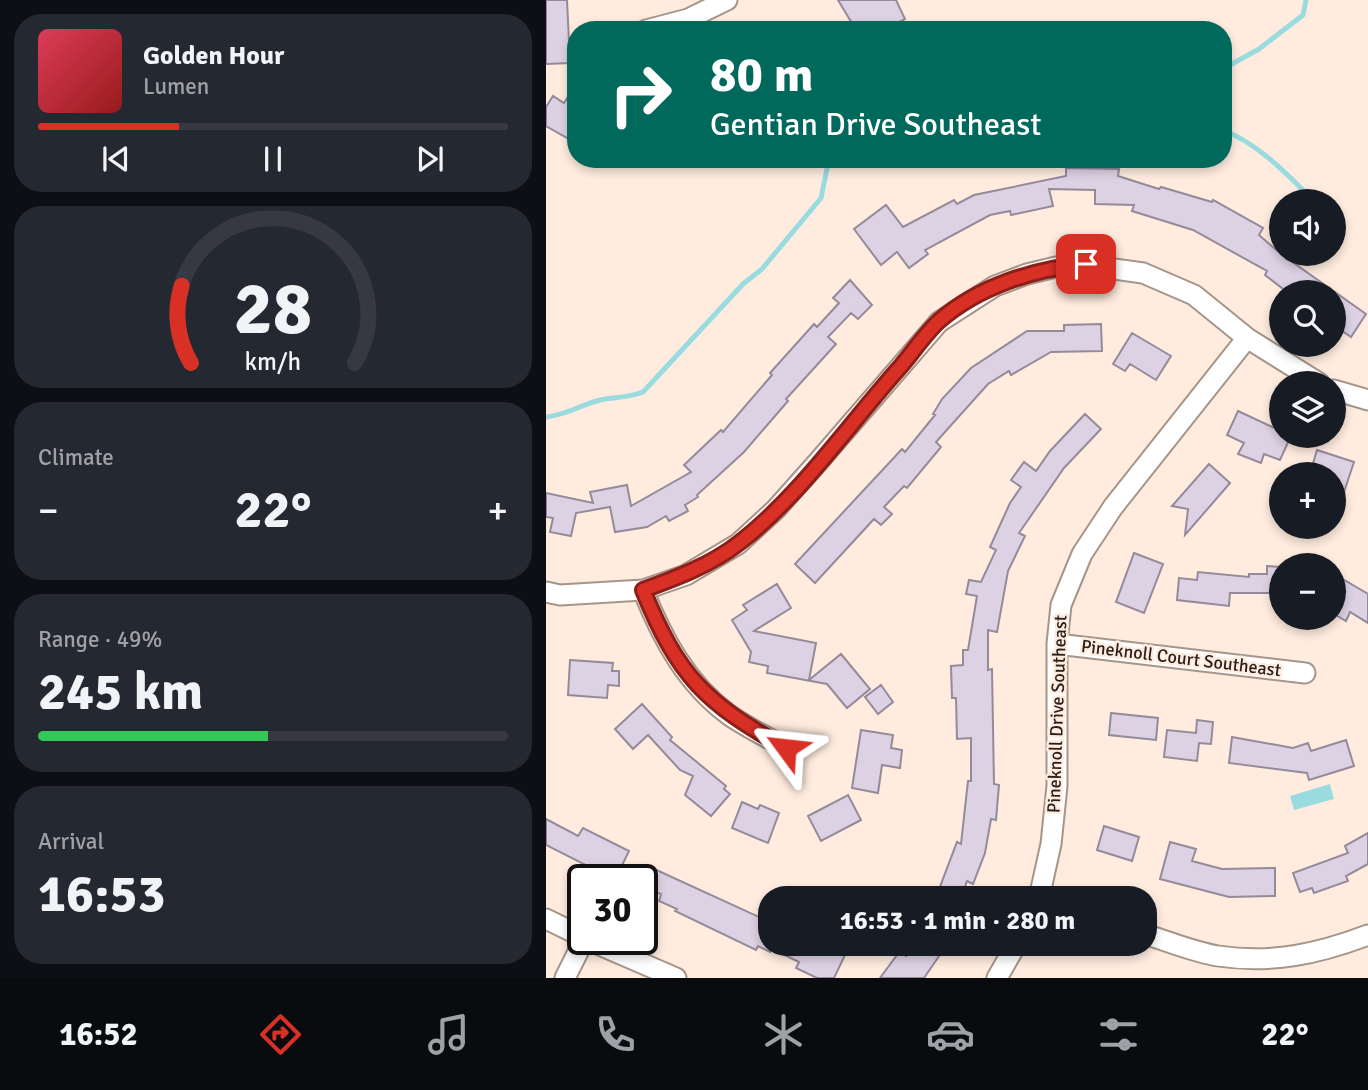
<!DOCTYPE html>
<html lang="en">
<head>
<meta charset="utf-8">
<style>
  body { margin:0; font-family:Signika,sans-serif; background:#242831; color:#f1f3f6; height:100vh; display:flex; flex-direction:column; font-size:26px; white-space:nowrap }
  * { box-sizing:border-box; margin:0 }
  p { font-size:23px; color:#9ea1a6 }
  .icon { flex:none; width:38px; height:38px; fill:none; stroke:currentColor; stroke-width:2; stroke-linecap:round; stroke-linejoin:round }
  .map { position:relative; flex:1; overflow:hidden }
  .side { display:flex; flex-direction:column; gap:14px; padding:14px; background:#0d0f14; width:546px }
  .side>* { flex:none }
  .banner { position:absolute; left:21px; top:21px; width:665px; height:147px; border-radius:28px; box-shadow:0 4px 10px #0003; background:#00695c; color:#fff; overflow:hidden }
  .tools { position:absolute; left:723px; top:189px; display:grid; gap:14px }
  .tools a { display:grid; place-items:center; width:77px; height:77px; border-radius:50%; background:#171b24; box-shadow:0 4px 10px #0003; font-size:35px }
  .speed { position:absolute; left:21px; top:864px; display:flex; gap:14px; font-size:35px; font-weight:700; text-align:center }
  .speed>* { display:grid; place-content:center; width:91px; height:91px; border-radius:50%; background:#171b24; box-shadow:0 4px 10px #0003; line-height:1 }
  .speed .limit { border:4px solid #111; border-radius:10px; background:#fff; color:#111 }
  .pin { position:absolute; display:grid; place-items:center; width:60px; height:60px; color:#fff; margin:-30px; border-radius:14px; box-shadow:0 4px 10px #0006 }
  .me { position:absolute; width:77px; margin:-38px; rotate:300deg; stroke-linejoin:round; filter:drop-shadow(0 0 5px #0008) }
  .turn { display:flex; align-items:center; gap:24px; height:147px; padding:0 28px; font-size:32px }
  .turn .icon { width:91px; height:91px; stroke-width:2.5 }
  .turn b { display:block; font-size:49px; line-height:60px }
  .big { font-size:52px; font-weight:800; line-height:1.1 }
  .side .card { flex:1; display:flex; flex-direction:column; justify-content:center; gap:10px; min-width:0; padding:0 24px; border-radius:28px; background:#242831 }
  .side .dial { align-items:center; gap:0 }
  .dial svg { height:182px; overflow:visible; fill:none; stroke:#363941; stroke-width:7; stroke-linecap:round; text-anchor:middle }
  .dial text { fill:#f1f3f6; stroke:none }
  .song { display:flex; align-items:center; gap:21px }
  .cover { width:84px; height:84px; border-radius:10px; background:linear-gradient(135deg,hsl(350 70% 55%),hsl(0 70% 35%)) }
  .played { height:7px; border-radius:4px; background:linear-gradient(90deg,#d93025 30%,#363941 30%) }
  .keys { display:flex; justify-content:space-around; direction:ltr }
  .heat { display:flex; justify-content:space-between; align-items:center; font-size:38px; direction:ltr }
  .charge { height:10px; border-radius:5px; background:linear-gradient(90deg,#34c759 49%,#363941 0) }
  .trip { position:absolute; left:212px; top:886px; width:399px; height:70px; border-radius:28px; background:#171b24; box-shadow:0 4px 10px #0003; font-weight:800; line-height:70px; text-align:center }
  .dock { display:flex; height:112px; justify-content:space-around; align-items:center; background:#090b0e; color:#9ea1a6 }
  .dock .icon { width:49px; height:49px }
  .dock .on { color:#d93025 }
  .dock b { font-size:32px; color:#f1f3f6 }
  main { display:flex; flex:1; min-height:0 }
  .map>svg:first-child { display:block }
  .water { fill:#9adbdf }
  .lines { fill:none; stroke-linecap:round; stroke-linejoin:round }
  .stream { stroke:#9adbdf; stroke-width:5 }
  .building { fill:#ddd2e4; stroke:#948a9a; stroke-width:2 }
  .minor-casing { stroke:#a69589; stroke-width:23 }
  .minor { stroke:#fff; stroke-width:19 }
  .route-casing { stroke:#8d1f18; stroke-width:18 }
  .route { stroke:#d93025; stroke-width:12 }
  .labels { text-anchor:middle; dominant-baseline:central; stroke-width:5; stroke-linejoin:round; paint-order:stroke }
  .street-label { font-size:18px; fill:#28211d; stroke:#ffecdf }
</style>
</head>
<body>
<main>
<section class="side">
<div class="card">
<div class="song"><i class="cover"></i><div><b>Golden Hour</b><p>Lumen</p></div></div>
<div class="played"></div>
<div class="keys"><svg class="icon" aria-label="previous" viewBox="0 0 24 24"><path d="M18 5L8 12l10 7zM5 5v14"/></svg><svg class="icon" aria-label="pause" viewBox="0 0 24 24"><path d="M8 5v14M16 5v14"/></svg><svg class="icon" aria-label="next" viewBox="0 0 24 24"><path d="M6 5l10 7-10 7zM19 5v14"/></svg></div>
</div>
<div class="card dial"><svg viewBox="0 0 100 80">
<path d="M14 69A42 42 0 1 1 86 69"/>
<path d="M14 69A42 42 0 0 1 10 35" stroke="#d93025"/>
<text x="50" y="56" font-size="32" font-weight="700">28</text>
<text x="50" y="72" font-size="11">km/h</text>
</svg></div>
<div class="card"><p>Climate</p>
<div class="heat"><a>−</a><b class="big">22°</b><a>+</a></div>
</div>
<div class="card"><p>Range · 49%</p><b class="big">245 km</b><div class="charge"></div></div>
<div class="card"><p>Arrival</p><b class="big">16:53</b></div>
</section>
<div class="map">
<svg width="822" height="978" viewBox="0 0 822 978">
  <rect width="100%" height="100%" fill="#ffecdf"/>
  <path class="water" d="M 784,784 L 788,799 L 748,810 L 744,796 Z"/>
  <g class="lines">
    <path class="stream" d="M 677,69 L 713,49 L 757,15 L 760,0
      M 677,130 C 713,144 742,175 768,201
      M 0,417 C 21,415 34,405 54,400 C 69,397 82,398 97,392 L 197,284 L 216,269 L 275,198 L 283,159"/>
  </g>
  <path class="building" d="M 0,0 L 21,0 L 24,63 L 0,64 Z
    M 292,0 L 350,0 L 359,19 L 338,30 L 310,30 Z
    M 30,84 L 30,143 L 0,126 L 0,107 L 7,96 L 18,103 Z
    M 520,168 L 573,169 L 572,176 L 613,189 L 615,187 L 666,202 L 667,200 L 717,228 L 713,235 L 735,254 L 820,314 L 805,337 L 788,325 L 788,292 L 741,292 L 719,275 L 721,271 L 647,230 L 586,211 L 588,205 L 549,204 L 549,190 L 503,189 L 507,206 L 465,215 L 464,211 L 444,215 L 379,250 L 382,254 L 363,268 L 351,252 L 335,265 L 308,229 L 340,205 L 357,227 L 408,200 L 411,204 L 428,195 L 520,176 Z
    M 304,280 L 326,305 L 312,319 L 305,313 L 282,337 L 290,344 L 240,399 L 242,401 L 198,452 L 151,495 L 152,497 L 139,505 L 142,511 L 123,521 L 120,516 L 101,527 L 69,532 L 64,507 L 30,513 L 25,536 L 4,532 L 7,518 L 0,517 L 0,493 L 47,503 L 44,492 L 81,485 L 85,506 L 145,472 L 138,465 L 175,430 L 177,432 L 226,375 L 224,373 L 268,324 L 271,327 L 293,303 L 287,298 Z
    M 555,324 L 556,351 L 505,352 L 465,375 L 463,371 L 442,384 L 390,442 L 395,447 L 361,488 L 358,486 L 338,507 L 346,514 L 335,525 L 328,519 L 269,583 L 249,564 L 356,449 L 359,452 L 389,415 L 387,414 L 396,399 L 425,368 L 481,331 L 518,331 L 518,325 Z
    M 586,333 L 625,356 L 610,380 L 584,364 L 579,371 L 567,364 Z
    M 692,411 L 735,431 L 735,436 L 745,436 L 734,460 L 718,454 L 715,463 L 692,454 L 698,443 L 681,435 Z
    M 539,414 L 555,429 L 518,468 L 473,533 L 479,536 L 462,571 L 451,632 L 442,630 L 442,670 L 446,669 L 448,784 L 453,785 L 450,820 L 445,819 L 439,853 L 427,884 L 421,881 L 415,898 L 409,898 L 392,892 L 411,842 L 415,844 L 422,781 L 425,781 L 425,738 L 411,739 L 410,698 L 406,698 L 405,666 L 417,665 L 417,650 L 422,650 L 431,596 L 420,594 L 423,580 L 435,582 L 450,550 L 444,547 L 464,503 L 475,487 L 465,480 L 478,462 L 490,471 L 504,451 Z
    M 771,450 L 808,462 L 790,516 L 788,515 L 788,474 L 765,470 Z
    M 663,464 L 684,483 L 639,535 L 642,509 L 626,506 Z
    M 588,553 L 617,564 L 598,613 L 570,602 Z
    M 721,566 L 735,567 L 735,593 L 684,593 L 683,606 L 631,600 L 633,578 L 651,580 L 652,572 L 703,577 L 703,574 L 721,574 Z
    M 788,574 L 822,594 L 822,623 L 804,612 L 800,621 L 788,614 Z
    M 231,584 L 245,608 L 208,631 L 270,643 L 263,680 L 295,654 L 324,689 L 301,708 L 281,684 L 221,673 L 222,666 L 203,662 L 205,652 L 186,620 L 201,610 L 197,605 Z
    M 24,660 L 67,663 L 66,671 L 73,671 L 73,686 L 62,685 L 61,698 L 22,695 Z
    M 335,685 L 347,702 L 332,714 L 319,697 Z
    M 96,704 L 126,737 L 124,740 L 180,786 L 178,789 L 184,794 L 165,816 L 139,795 L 147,776 L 134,770 L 102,735 L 87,749 L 69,729 Z
    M 565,713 L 612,718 L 610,740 L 563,735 Z
    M 651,720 L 667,722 L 665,744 L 653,743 L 651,761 L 618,757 L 621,730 L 650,733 Z
    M 315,730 L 347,735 L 345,748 L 356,750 L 354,768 L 336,765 L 332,793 L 306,788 Z
    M 686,737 L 747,748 L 762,743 L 765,751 L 800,740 L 808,766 L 763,780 L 761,773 L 683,763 Z
    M 302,795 L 315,820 L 275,841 L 262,816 Z
    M 196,802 L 212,809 L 214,805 L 233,813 L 222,843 L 186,828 Z
    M 0,819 L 32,836 L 37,828 L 83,851 L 69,880 L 0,845 Z
    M 558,826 L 593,837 L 586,861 L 551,850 Z
    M 822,833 L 822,864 L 800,876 L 802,881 L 768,893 L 766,888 L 754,892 L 747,873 L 802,853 L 799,846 Z
    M 624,842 L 650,849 L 646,861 L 676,869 L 729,868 L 729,896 L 683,897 L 614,879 Z
    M 106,868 L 224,922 L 224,943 L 279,943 L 300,953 L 288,978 L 271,978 L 250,968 L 253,962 L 224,948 L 224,952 L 212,946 L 210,950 L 129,911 L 131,909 L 113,901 L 115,894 L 97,887 Z
    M 369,943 L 402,943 L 378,978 L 334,978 L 354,951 L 360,956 Z"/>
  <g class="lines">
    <defs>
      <path id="minor" d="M 100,30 L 142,19 L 181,0
        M 788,390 L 822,400
        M 97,590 C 116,638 140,683 183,715 C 200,727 221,737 240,748
        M 0,592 L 14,595 L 97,590 L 140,575 L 192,544 L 230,509 L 271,463 L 393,322 L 449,286 L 481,274 L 510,267 L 540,265 L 597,273 L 648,295 L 701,338 L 773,383
        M 511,644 L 759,673
        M 493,898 L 505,844 L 511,786 L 511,644 L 515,605 L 536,554 L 567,507 L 701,338
        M 0,919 L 37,937
        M 598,934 C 622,941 647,952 672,956 C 726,964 772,954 822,935
        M 42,940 L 130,978
        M 19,978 L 38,940
        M 451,978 L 471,943"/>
    </defs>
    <use href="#minor" class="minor-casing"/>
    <use href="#minor" class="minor"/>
  </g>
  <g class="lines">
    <defs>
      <path id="route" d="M 240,748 C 159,703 132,676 97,590 C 130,578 165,565 193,543 C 254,496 303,424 355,366 C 367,352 379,334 393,321 C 433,286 488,269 540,264"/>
    </defs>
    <use href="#route" class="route-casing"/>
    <use href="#route" class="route"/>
  </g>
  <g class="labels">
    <g class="street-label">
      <text transform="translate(635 658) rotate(7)">Pineknoll Court Southeast</text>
      <text transform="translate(511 714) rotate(-88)">Pineknoll Drive Southeast</text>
    </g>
  </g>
</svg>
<div class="tools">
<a><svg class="icon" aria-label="sound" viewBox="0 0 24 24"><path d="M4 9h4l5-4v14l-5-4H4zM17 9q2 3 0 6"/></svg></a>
<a><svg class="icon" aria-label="search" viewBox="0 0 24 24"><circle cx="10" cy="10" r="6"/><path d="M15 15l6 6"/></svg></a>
<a><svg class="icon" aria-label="layers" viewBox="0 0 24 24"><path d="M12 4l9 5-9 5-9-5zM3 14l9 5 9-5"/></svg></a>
<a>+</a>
<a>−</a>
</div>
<div class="speed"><div class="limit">30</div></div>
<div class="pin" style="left:540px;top:264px;background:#d93025"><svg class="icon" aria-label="arrive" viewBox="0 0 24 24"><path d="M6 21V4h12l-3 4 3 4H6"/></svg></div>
<svg class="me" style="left:240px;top:748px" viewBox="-20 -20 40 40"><path d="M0-17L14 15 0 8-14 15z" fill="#d93025" stroke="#fff" stroke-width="4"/></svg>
<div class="trip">16:53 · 1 min · 280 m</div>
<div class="banner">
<div class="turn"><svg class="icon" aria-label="right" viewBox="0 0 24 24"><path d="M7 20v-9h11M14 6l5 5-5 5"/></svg><div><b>80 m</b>Gentian Drive Southeast</div></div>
</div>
</div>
</main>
<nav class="dock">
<b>16:52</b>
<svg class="icon on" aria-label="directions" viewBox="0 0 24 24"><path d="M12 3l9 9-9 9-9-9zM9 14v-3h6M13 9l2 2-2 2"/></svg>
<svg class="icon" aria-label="music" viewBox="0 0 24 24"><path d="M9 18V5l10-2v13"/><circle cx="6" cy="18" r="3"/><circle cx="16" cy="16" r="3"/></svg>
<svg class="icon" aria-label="phone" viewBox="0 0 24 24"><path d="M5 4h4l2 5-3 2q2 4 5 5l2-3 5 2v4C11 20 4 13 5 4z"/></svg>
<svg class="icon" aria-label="climate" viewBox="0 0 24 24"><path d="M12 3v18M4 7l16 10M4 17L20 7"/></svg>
<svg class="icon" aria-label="car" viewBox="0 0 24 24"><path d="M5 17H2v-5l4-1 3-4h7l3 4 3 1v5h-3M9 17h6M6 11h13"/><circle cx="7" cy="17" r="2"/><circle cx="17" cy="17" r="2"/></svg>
<svg class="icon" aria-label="filters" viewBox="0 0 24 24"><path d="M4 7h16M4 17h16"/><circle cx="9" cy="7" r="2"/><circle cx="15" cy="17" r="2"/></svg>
<b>22°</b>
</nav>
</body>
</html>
